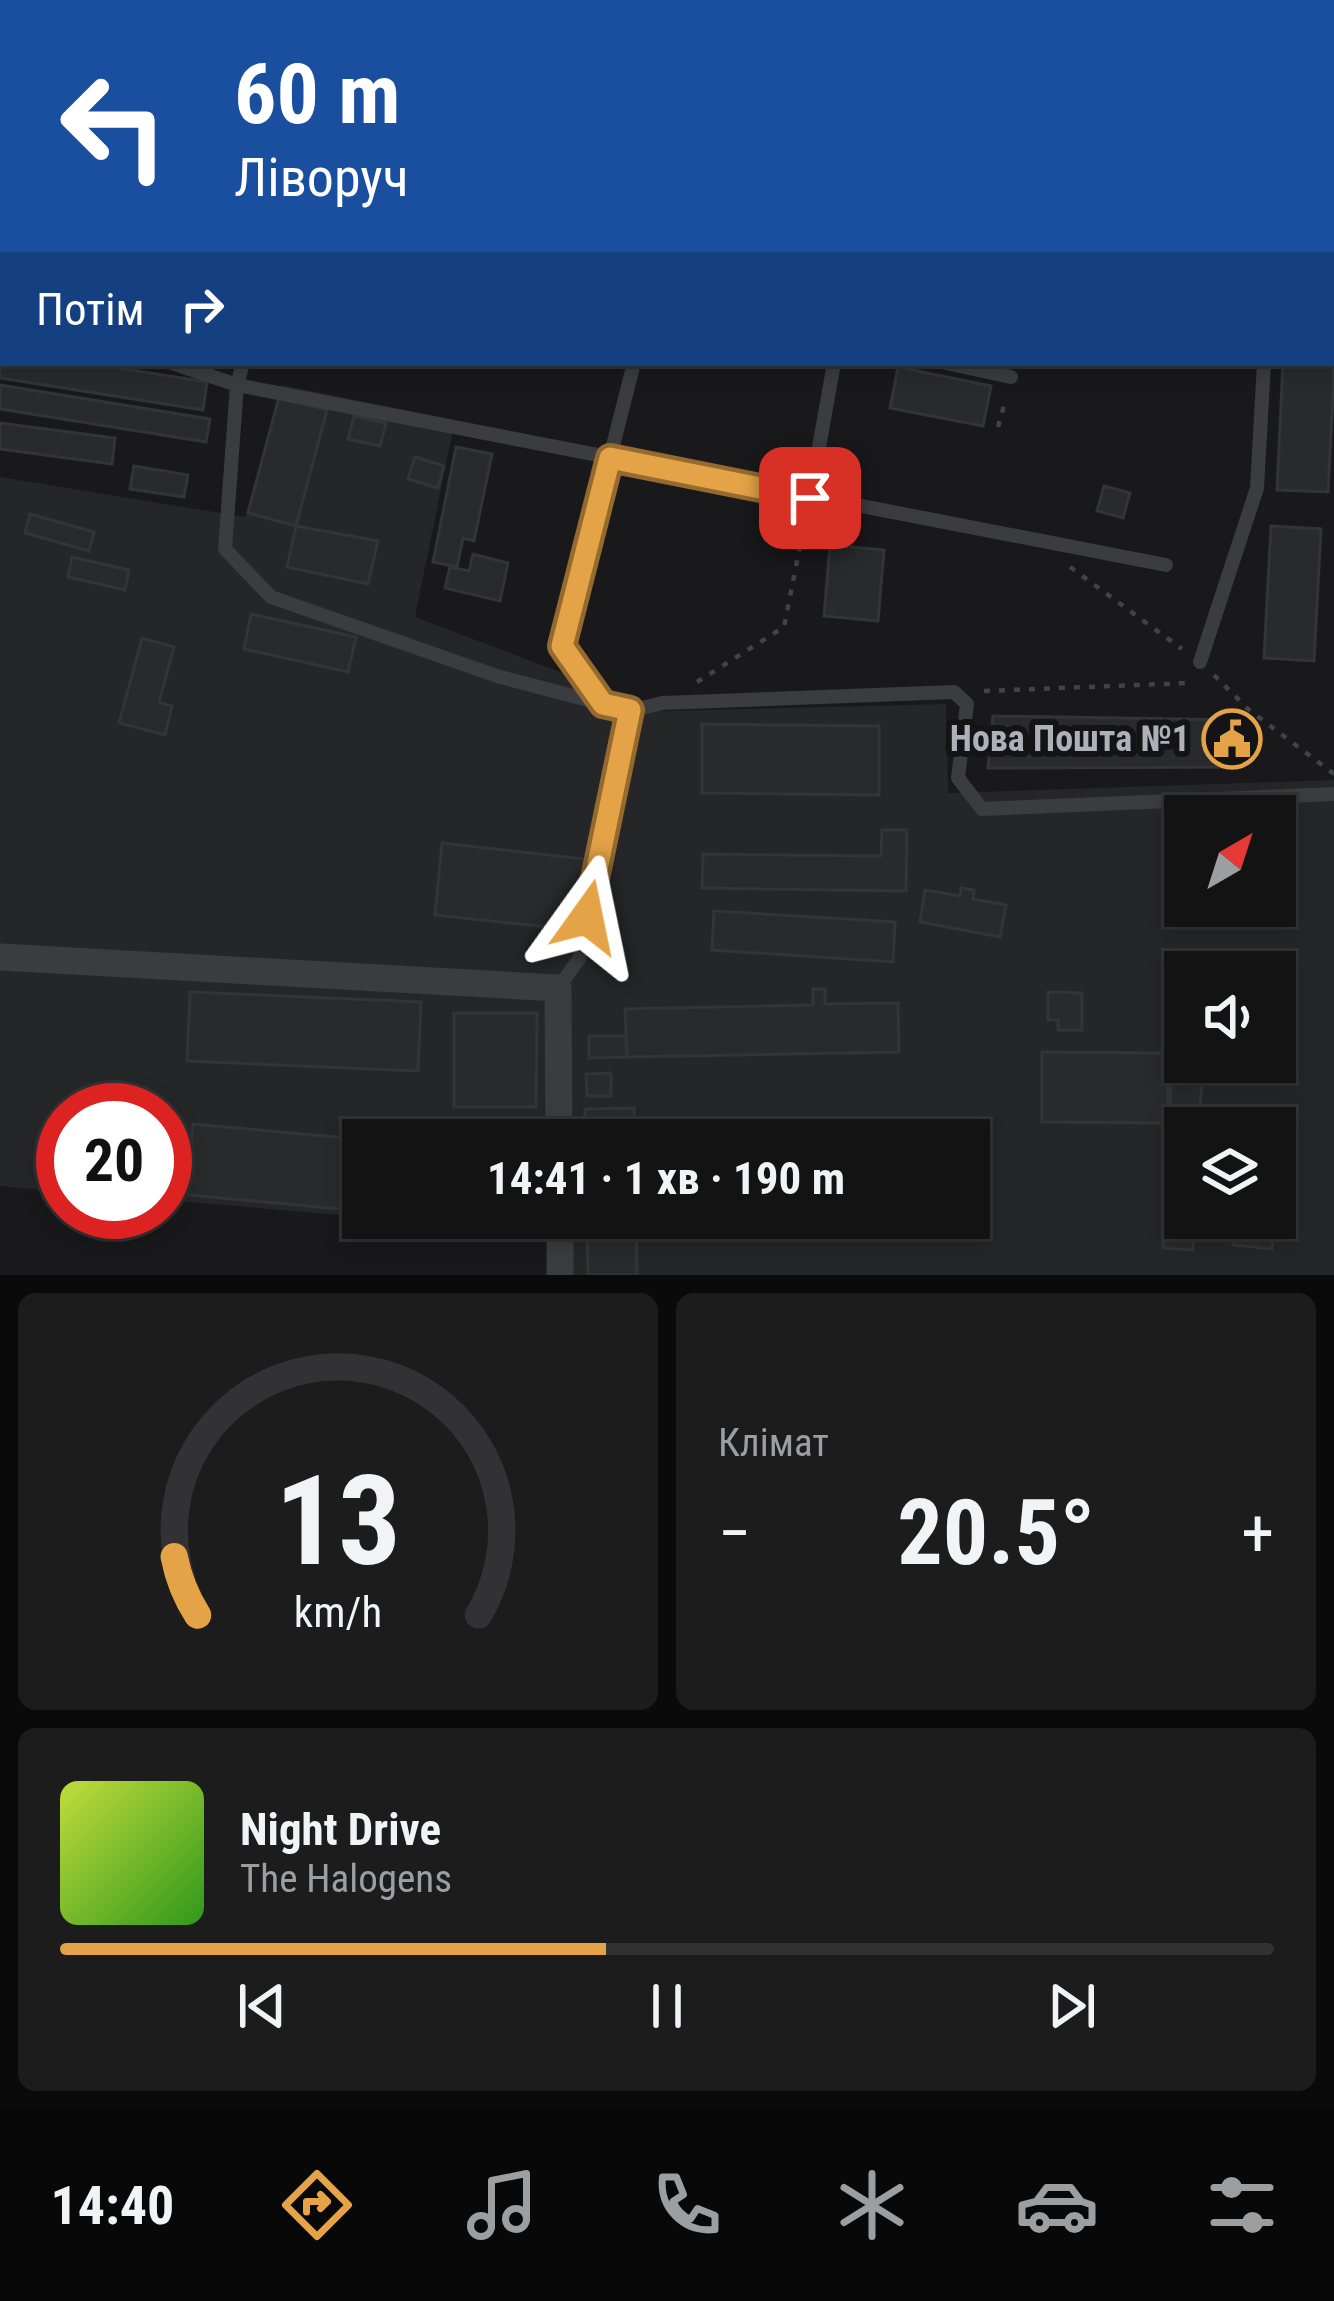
<!DOCTYPE html>
<html lang="uk">
<head>
<meta charset="utf-8">
<style>
  body { margin:0; font-family:"Roboto Condensed",sans-serif; background:#1c1c1d; color:#f1f3f6; height:100vh; display:flex; flex-direction:column; font-size:45px; white-space:nowrap }
  * { box-sizing:border-box; margin:0 }
  p { font-size:39px; color:#9d9ea0 }
  .icon { flex:none; width:66px; height:66px; fill:none; stroke:currentColor; stroke-width:2; stroke-linecap:round; stroke-linejoin:round }
  .map { position:relative; height:1275px; overflow:hidden }
  .drawer { display:flex; flex-direction:column; gap:18px; padding:18px; background:#0a0a0b; flex:1 }
  .drawer>* { flex:none }
  .top-card { position:absolute; left:0px; top:0px; width:1335px; height:366px; box-shadow:0 6px 18px #0003,0 0 0 3px #323234; background:#1a4fa0; color:#fff; overflow:hidden }
  .needle { width:78px; rotate:39deg }
  .tools { position:absolute; left:1164px; top:795px; display:grid; gap:24px }
  .tools a { display:grid; place-items:center; width:132px; height:132px; border-radius:0px; background:#131314; box-shadow:0 6px 18px #0003,0 0 0 3px #323234; font-size:60px }
  .speed { position:absolute; left:36px; top:1083px; display:flex; gap:24px; font-size:60px; font-weight:700; text-align:center }
  .speed>* { display:grid; place-content:center; width:156px; height:156px; border-radius:50%; background:#131314; box-shadow:0 6px 18px #0003,0 0 0 3px #323234; line-height:1 }
  .speed .limit { border:18px solid #d22; background:#fff; color:#111 }
  .pin { position:absolute; display:grid; place-items:center; width:102px; height:102px; color:#fff; margin:-51px; border-radius:24px; box-shadow:0 6px 18px #0006 }
  .me { position:absolute; width:132px; margin:-66px; rotate:12deg; stroke-linejoin:round; filter:drop-shadow(0 0 9px #0008) }
  .turn { display:flex; align-items:center; gap:42px; height:252px; padding:0 36px; font-size:54px }
  .turn .icon { width:156px; height:156px; stroke-width:2.5 }
  .turn b { display:block; font-size:84px; line-height:102px }
  .then { display:flex; align-items:center; height:114px; padding:0 36px; background:#0003; gap:24px; font-size:45px }
  .big { font-size:90px; font-weight:700; line-height:1.1 }
  .drawer .widget { flex:1; display:flex; flex-direction:column; justify-content:center; gap:18px; min-width:0; padding:0 42px; border-radius:18px; background:#1c1c1d }
  .drawer .dial { align-items:center; gap:0 }
  .dial svg { height:312px; overflow:visible; fill:none; stroke:#323234; stroke-width:7; stroke-linecap:round; text-anchor:middle }
  .dial text { fill:#f1f3f6; stroke:none }
  .song { display:flex; align-items:center; gap:36px }
  .cover { width:144px; height:144px; border-radius:18px; background:linear-gradient(135deg,hsl(70 70% 55%),hsl(110 70% 35%)) }
  .played { height:12px; border-radius:6px; background:linear-gradient(90deg,#e5a347 45%,#323234 45%) }
  .keys { display:flex; justify-content:space-around; direction:ltr }
  .heat { display:flex; justify-content:space-between; align-items:center; font-size:66px; direction:ltr }
  .drawer .tiles { flex:1; display:grid; gap:18px; grid-template-columns:1fr 1fr }
  .widget:last-child { grid-column:span 2 }
  .trip { position:absolute; left:342px; top:1119px; width:648px; height:120px; border-radius:0px; background:#131314; box-shadow:0 6px 18px #0003,0 0 0 3px #323234; font-weight:700; line-height:120px; text-align:center }
  .menu { display:flex; height:192px; justify-content:space-around; align-items:center; background:#080808; color:#9d9ea0 }
  .menu .icon { width:84px; height:84px }
  .menu .on { color:#e5a347 }
  .menu b { font-size:54px; color:#f1f3f6 }
  .map>svg:first-child { display:block }
  .built { fill:#252628; fill-rule:evenodd }
  .building { fill:#292a2c; stroke:#333437; stroke-width:3 }
  .lines { fill:none; stroke-linecap:round; stroke-linejoin:round }
  .path { stroke:#414347; stroke-width:4.5; stroke-dasharray:6 9; stroke-linecap:butt }
  .service { stroke:#3b3c40; stroke-width:14 }
  .minor { stroke:#3b3c40; stroke-width:27 }
  .tertiary { stroke:#3b3c40; stroke-width:33 }
  .route-casing { stroke:#956a2e; stroke-width:30 }
  .route { stroke:#e5a347; stroke-width:21 }
  .labels { text-anchor:middle; dominant-baseline:central; stroke-width:12; stroke-linejoin:round; paint-order:stroke }
  .poi-label { font-size:36px; font-weight:bold; fill:#adb2ba; stroke:#141416; text-anchor:end }
</style>
</head>
<body>
<div class="map">
<svg width="1334" height="1275" viewBox="0 0 1334 1275">
  <rect width="100%" height="100%" fill="#19191b"/>
  <path class="built" d="M 281,385 L 455,420 L 415,617 L 663,711 L 946,704 L 948,793 L 1334,780 L 1334,1275 L 566,1275 L 564,1234 L 378,1218 L 969,1218 L 969,1140 L 363,1140 L 363,1217 L 165,1200 L 165,1110 L 63,1110 L 63,1192 L 0,1186 L 0,477 L 245,517 ZM 1185,816 L 1275,816 L 1275,906 L 1185,906 ZM 1185,972 L 1275,972 L 1275,1062 L 1185,1062 ZM 1185,1128 L 1275,1128 L 1275,1218 L 1185,1218 Z"/>
  <path class="building" d="M 3,124 L 3,279 L 0,278 Z
    M 1332,338 L 1334,375 L 1328,492 L 1277,490 L 1283,363 L 1332,363 Z
    M 0,349 L 3,363 L 88,363 L 207,382 L 203,410 L 0,378 Z
    M 898,367 L 991,386 L 983,426 L 890,408 Z
    M 0,385 L 210,419 L 206,442 L 0,409 Z
    M 279,397 L 327,410 L 296,526 L 248,513 Z
    M 354,416 L 386,423 L 380,446 L 348,439 Z
    M 0,423 L 115,438 L 112,464 L 0,449 Z
    M 456,447 L 492,454 L 474,541 L 463,538 L 457,567 L 433,562 Z
    M 415,457 L 444,466 L 438,488 L 408,479 Z
    M 134,466 L 188,475 L 184,497 L 130,489 Z
    M 1104,486 L 1130,493 L 1123,518 L 1097,511 Z
    M 30,514 L 94,532 L 89,551 L 25,533 Z
    M 296,526 L 378,541 L 368,584 L 287,567 Z
    M 1271,526 L 1321,529 L 1314,661 L 1264,658 Z
    M 830,545 L 884,550 L 878,621 L 824,616 Z
    M 473,554 L 508,563 L 500,601 L 445,588 L 450,567 L 469,571 Z
    M 72,557 L 129,570 L 125,590 L 68,577 Z
    M 251,614 L 356,637 L 348,672 L 244,649 Z
    M 142,638 L 174,647 L 159,702 L 172,706 L 165,735 L 119,723 Z
    M 993,716 L 1239,720 L 1240,767 L 988,768 Z
    M 702,724 L 879,726 L 879,795 L 702,793 Z
    M 882,830 L 907,830 L 906,891 L 702,888 L 703,854 L 881,856 Z
    M 442,843 L 584,859 L 576,930 L 435,915 Z
    M 961,888 L 974,890 L 973,899 L 1006,905 L 1000,937 L 920,922 L 925,890 L 960,896 Z
    M 714,911 L 895,922 L 893,962 L 712,950 Z
    M 813,989 L 825,989 L 825,1004 L 898,1003 L 899,1052 L 627,1057 L 625,1009 L 813,1005 Z
    M 190,992 L 421,1002 L 418,1071 L 187,1061 Z
    M 1048,992 L 1082,993 L 1082,1030 L 1058,1030 L 1058,1020 L 1048,1020 Z
    M 454,1013 L 537,1013 L 536,1107 L 454,1107 Z
    M 589,1036 L 626,1036 L 627,1057 L 589,1058 Z
    M 1042,1052 L 1168,1053 L 1168,1123 L 1042,1122 Z
    M 1173,1052 L 1185,1053 L 1185,1062 L 1203,1062 L 1199,1128 L 1185,1128 L 1185,1218 L 1195,1218 L 1193,1250 L 1163,1248 Z
    M 611,1073 L 611,1096 L 587,1096 L 586,1074 Z
    M 634,1108 L 635,1140 L 585,1140 L 585,1109 Z
    M 1254,1119 L 1283,1121 L 1272,1249 L 1233,1245 L 1235,1218 L 1275,1218 L 1275,1128 L 1253,1128 Z
    M 193,1124 L 368,1140 L 363,1140 L 363,1211 L 187,1195 Z
    M 433,1218 L 526,1218 L 526,1227 Z
    M 587,1218 L 636,1218 L 637,1275 L 588,1275 Z"/>
  <g class="lines">
    <path class="path" d="M 998,427 L 1006,398
      M 1070,567 L 1182,649
      M 1214,675 L 1248,709 L 1334,774
      M 697,682 L 784,627 L 806,516
      M 984,691 L 1188,683 L 1191,678"/>
    <path class="service" d="M 121,0 L 131,3
      M 444,0 L 459,3
      M 0,22 L 3,10
      M 1332,180 L 1334,181
      M 1332,229 L 1334,226
      M 0,293 L 3,294
      M 172,363 L 237,385 L 1166,565
      M 243,363 L 237,385 L 225,549 L 271,597 L 497,676 L 630,711 L 662,703 L 954,692 L 967,704 L 958,778 L 982,809 L 1334,794
      M 946,363 L 1011,377
      M 810,498 L 834,363
      M 1200,662 L 1257,488 L 1264,363
      M 603,704 L 562,646 L 634,363
      M 558,988 L 579,959 L 630,711"/>
    <path class="minor" d="M 0,957 L 558,988 L 559,1140
      M 560,1218 L 560,1275"/>
    <path class="tertiary" d="M 914,0 L 928,3
      M 1332,87 L 1334,87"/>
  </g>
  <g class="lines">
    <defs>
      <path id="route" d="M 587,917 L 630,710 L 603,704 L 562,646 L 610,458 L 810,498"/>
    </defs>
    <use href="#route" class="route-casing"/>
    <use href="#route" class="route"/>
  </g>
  <defs>
    <symbol id="civic-ring" viewBox="-11 -11 22 22"><circle r="9.5" fill="#141416" stroke="#e5a347" stroke-width="1.5"/><path d="M-.6-6.5H3V-4.5H.6V-3L4-1V1h2V6H-6V1h2V-1L-.6-3ZM-1.2 2.5V6h2.4V2.5Z" fill="#e5a347"/></symbol>
  </defs>
  <g fill-rule="evenodd">
    <use href="#civic-ring" x="1199" y="706" width="66" height="66"/>
  </g>
  <g class="labels">
    <g class="poi-label">
      <text x="1190" y="739">Нова Пошта №1</text>
    </g>
  </g>
</svg>
<div class="tools">
<a><svg class="needle" viewBox="-14 -14 28 28"><path d="M0-13l5 13h-10z" fill="#e53935"/><path d="M0 13l5-13h-10z" fill="#9d9ea0"/></svg></a>
<a><svg class="icon" aria-label="sound" viewBox="0 0 24 24"><path d="M4 9h4l5-4v14l-5-4H4zM17 9q2 3 0 6"/></svg></a>
<a><svg class="icon" aria-label="layers" viewBox="0 0 24 24"><path d="M12 4l9 5-9 5-9-5zM3 14l9 5 9-5"/></svg></a>
</div>
<div class="speed"><div class="limit">20</div></div>
<div class="pin" style="left:810px;top:498px;background:#d93025"><svg class="icon" aria-label="arrive" viewBox="0 0 24 24"><path d="M6 21V4h12l-3 4 3 4H6"/></svg></div>
<svg class="me" style="left:587px;top:917px" viewBox="-20 -20 40 40"><path d="M0-17L14 15 0 8-14 15z" fill="#e5a347" stroke="#fff" stroke-width="4"/></svg>
<div class="trip">14:41 · 1 хв · 190 m</div>
<div class="top-card">
<div class="turn"><svg class="icon" aria-label="left" viewBox="0 0 24 24"><path d="M17 20v-9H6M10 6l-5 5 5 5"/></svg><div><b>60 m</b>Ліворуч</div></div>
<div class="then">Потім<svg class="icon" aria-label="right" viewBox="0 0 24 24"><path d="M7 20v-9h11M14 6l5 5-5 5"/></svg></div>
</div>
</div>
<section class="drawer">
<div class="tiles">
<div class="widget dial"><svg viewBox="0 0 100 80">
<path d="M14 69A42 42 0 1 1 86 69"/>
<path d="M14 69A42 42 0 0 1 8 54" stroke="#e5a347"/>
<text x="50" y="56" font-size="32" font-weight="700">13</text>
<text x="50" y="72" font-size="11">km/h</text>
</svg></div>
<div class="widget"><p>Клімат</p>
<div class="heat"><a>−</a><b class="big">20.5°</b><a>+</a></div>
</div>
<div class="widget">
<div class="song"><i class="cover"></i><div><b>Night Drive</b><p>The Halogens</p></div></div>
<div class="played"></div>
<div class="keys"><svg class="icon" aria-label="previous" viewBox="0 0 24 24"><path d="M18 5L8 12l10 7zM5 5v14"/></svg><svg class="icon" aria-label="pause" viewBox="0 0 24 24"><path d="M8 5v14M16 5v14"/></svg><svg class="icon" aria-label="next" viewBox="0 0 24 24"><path d="M6 5l10 7-10 7zM19 5v14"/></svg></div>
</div>
</div>
</section>
<nav class="menu">
<b>14:40</b>
<svg class="icon on" aria-label="directions" viewBox="0 0 24 24"><path d="M12 3l9 9-9 9-9-9zM9 14v-3h6M13 9l2 2-2 2"/></svg>
<svg class="icon" aria-label="music" viewBox="0 0 24 24"><path d="M9 18V5l10-2v13"/><circle cx="6" cy="18" r="3"/><circle cx="16" cy="16" r="3"/></svg>
<svg class="icon" aria-label="phone" viewBox="0 0 24 24"><path d="M5 4h4l2 5-3 2q2 4 5 5l2-3 5 2v4C11 20 4 13 5 4z"/></svg>
<svg class="icon" aria-label="climate" viewBox="0 0 24 24"><path d="M12 3v18M4 7l16 10M4 17L20 7"/></svg>
<svg class="icon" aria-label="car" viewBox="0 0 24 24"><path d="M5 17H2v-5l4-1 3-4h7l3 4 3 1v5h-3M9 17h6M6 11h13"/><circle cx="7" cy="17" r="2"/><circle cx="17" cy="17" r="2"/></svg>
<svg class="icon" aria-label="filters" viewBox="0 0 24 24"><path d="M4 7h16M4 17h16"/><circle cx="9" cy="7" r="2"/><circle cx="15" cy="17" r="2"/></svg>
</nav>
</body>
</html>
